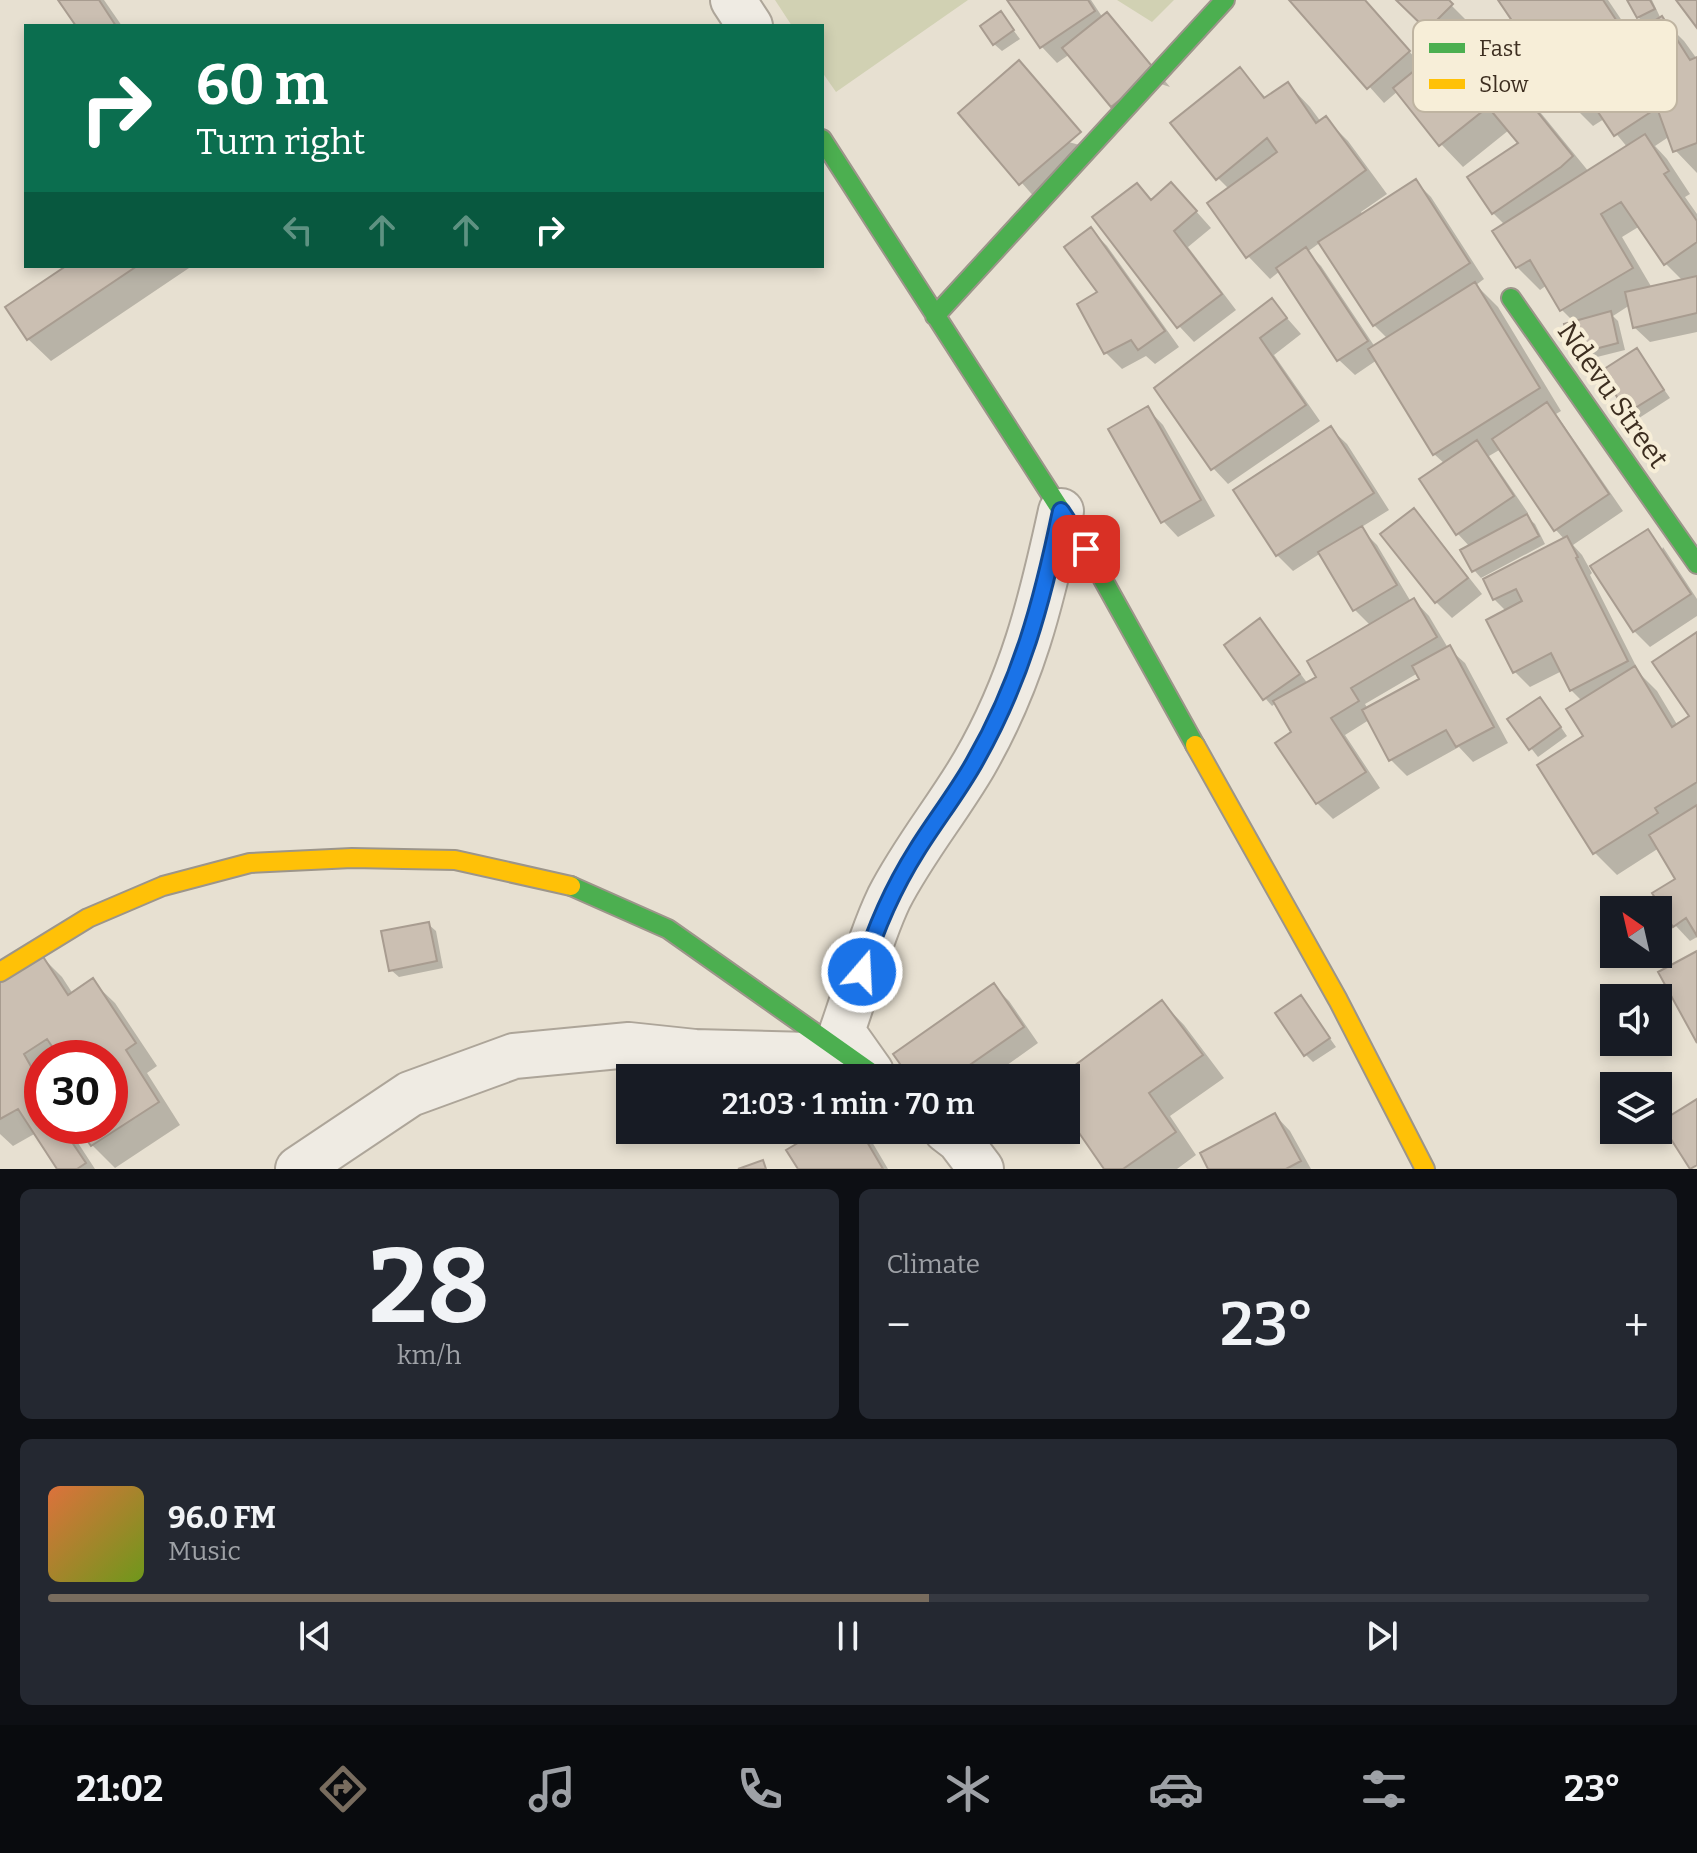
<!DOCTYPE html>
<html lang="en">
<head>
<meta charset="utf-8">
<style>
  body { margin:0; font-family:Bitter,serif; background:#242831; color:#f1f3f6; height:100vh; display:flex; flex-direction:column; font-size:30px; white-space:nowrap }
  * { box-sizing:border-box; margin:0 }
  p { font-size:26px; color:#9ea1a6 }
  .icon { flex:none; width:44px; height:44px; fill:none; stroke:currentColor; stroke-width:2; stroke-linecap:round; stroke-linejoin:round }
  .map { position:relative; height:1169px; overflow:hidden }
  .panel { display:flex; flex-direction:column; gap:20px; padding:20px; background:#0d0f14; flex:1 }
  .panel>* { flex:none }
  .hud { position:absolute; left:24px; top:24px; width:800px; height:244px; border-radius:0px; box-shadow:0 4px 12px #0003; background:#0b6e4f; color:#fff; overflow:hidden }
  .needle { width:52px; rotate:326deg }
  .buttons { position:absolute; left:1600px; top:896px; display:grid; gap:16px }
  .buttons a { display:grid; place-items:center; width:72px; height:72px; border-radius:0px; background:#171b24; box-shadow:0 4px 12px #0003; font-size:40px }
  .speed { position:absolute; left:24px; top:1040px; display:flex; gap:16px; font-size:40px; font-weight:700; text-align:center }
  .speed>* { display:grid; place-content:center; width:104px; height:104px; border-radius:50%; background:#171b24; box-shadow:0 4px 12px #0003; line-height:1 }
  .speed .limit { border:12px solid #d22; background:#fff; color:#111 }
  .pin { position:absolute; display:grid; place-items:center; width:68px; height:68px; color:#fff; margin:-34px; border-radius:16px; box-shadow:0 4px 12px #0006 }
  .me { position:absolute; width:88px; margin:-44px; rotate:19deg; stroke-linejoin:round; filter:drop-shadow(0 0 6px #0008) }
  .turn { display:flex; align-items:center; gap:28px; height:168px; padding:0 40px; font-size:36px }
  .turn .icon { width:104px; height:104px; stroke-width:2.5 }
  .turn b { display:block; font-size:56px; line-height:68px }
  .lanes { display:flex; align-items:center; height:76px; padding:0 40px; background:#0003; justify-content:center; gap:40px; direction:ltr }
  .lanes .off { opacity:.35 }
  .big { font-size:60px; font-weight:600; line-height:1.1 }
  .panel .tile { flex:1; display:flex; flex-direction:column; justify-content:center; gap:12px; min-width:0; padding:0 28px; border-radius:12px; background:#242831 }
  .panel .dial { align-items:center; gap:0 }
  .dial b { font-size:104px; line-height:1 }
  .song { display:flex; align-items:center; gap:24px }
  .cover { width:96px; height:96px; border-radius:12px; background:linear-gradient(135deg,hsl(20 70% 55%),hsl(80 70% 35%)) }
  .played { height:8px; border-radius:4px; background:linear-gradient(90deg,#786c5e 55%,#363941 55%) }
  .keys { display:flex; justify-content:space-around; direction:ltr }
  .heat { display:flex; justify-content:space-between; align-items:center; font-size:44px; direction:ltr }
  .panel .tiles { flex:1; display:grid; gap:20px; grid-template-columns:1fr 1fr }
  .tile:last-child { grid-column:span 2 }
  .trip { position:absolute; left:616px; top:1064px; width:464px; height:80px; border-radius:0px; background:#171b24; box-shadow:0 4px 12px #0003; font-weight:600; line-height:80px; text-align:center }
  .dock { display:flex; height:128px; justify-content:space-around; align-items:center; background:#090b0e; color:#9ea1a6 }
  .dock .icon { width:56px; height:56px }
  .dock .active { color:#786c5e }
  .dock b { font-size:36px; color:#f1f3f6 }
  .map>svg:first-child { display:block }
  .cemetery { fill:#d1d1b3 }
  .shadow { fill:#0003; fill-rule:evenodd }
  .building { fill:#cbbfb2; stroke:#a89c90; stroke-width:2 }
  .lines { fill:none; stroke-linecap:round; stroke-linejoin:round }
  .street-casing { stroke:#ada599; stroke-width:48 }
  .fast-casing { stroke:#9c958a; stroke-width:22 }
  .slow-casing { stroke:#9c958a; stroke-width:22 }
  .street { stroke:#efebe3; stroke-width:44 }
  .fast { stroke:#4caf50; stroke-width:18 }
  .slow { stroke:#ffc107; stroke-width:18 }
  .route-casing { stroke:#114b97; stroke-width:20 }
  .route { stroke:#1a73e8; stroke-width:14 }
  .labels { text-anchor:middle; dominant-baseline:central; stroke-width:8; stroke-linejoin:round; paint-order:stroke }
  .street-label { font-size:28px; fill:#3d2e20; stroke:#f7eed8 }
  .key { fill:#f7eed8; stroke:#bfb4a1; stroke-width:2 }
  .key-label { font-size:22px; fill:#3d2e20 }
</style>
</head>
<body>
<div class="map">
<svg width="1697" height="1169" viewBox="0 0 1697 1169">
  <rect width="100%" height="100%" fill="#e7e0d1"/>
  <path class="cemetery" d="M 775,0 L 968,0 L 836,92 L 822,72 L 822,26 L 792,26 Z
    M 1117,0 L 1174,0 L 1152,22 Z"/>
  <path class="shadow" d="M 61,0 L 104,0 L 122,26 L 78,26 Z
    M 1010,0 L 1091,0 L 1103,18 L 1107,14 L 1123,30 L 1170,87 L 1070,54 L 1057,63 L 1042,47 Z
    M 1292,0 L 1364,0 L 1423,67 L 1473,26 L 1496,48 L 1540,104 L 1536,107 L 1589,172 L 1628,148 L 1604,119 L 1593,126 L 1571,104 L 1501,0 L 1608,0 L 1633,37 L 1648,27 L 1638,17 L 1629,0 L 1652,0 L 1660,17 L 1684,41 L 1697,59 L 1697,173 L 1675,150 L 1670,136 L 1655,146 L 1667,159 L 1690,194 L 1685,197 L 1697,214 L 1697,332 L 1650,342 L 1634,327 L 1630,305 L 1613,316 L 1618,321 L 1625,350 L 1581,361 L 1574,354 L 1575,323 L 1562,310 L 1547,285 L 1540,290 L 1517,267 L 1505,225 L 1493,213 L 1521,144 L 1509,130 L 1463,167 L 1441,144 L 1398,91 L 1384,103 ZM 1640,226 L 1665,263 L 1683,281 L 1652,288 L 1622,237 Z
    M 1399,0 L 1446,0 L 1467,21 L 1444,44 Z
    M 1001,14 L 1020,39 L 1002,51 L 994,44 Z
    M 1240,70 L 1267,99 L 1288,84 L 1310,107 L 1321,122 L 1326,119 L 1348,141 L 1387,194 L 1361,212 L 1363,215 L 1415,181 L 1431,197 L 1484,279 L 1476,285 L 1498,307 L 1561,411 L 1556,414 L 1623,511 L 1573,545 L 1582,555 L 1592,573 L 1590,575 L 1640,674 L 1657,691 L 1678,726 L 1691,717 L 1697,634 L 1697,937 L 1690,941 L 1675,925 L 1678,879 L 1659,848 L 1617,875 L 1594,852 L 1582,701 L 1571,690 L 1562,671 L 1530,687 L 1514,671 L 1506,611 L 1494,599 L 1565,540 L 1556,530 L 1501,449 L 1489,456 L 1528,513 L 1525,515 L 1535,524 L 1545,544 L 1481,578 L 1474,570 L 1470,547 L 1458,534 L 1421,480 L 1445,464 L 1434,454 L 1377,360 L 1355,375 L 1339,360 L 1280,271 L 1270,279 L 1248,256 L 1229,189 L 1218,178 ZM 1321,242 L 1374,325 L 1388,339 L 1375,347 L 1321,266 L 1307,252 Z
    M 961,114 L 1095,149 L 1036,199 Z
    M 1137,185 L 1153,201 L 1187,201 L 1211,228 L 1188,247 L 1236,310 L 1194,342 L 1179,326 Z
    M 1091,230 L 1107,246 L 1179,347 L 1155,364 L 1146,356 L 1122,369 L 1106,353 L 1079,304 L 1100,293 Z
    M 69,266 L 192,266 L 51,361 L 28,339 Z
    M 1272,301 L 1301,334 L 1274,355 L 1320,421 L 1228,484 L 1213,468 Z
    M 1637,351 L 1670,398 L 1636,420 L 1604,372 Z
    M 1148,409 L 1163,425 L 1215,516 L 1178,537 L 1163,521 Z
    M 1331,429 L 1347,444 L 1389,510 L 1360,528 L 1377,545 L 1411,602 L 1414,600 L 1429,616 L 1448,648 L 1465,663 L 1508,743 L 1473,762 L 1459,747 L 1407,776 L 1391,760 L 1369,720 L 1345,735 L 1380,788 L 1333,819 L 1317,803 L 1294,733 L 1276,703 L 1272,706 L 1265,698 L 1267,629 L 1308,684 L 1318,678 L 1371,626 L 1355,610 L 1321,553 L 1293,571 L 1277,555 L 1236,491 ZM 1418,673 L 1421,680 L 1368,709 L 1365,704 Z
    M 1413,511 L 1429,527 L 1482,594 L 1452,618 L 1436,602 Z
    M 1663,547 L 1697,599 L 1697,616 L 1650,647 L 1634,631 Z
    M 1547,707 L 1567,736 L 1538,757 L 1509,720 Z
    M 428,924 L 436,931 L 443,968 L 399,977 L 391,970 Z
    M 39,954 L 62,977 L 73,994 L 92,981 L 115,1003 L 157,1066 L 147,1073 L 180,1125 L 115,1168 L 92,1145 L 80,1126 L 110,1126 L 110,1058 L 42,1058 L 42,1126 L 67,1126 L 95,1169 L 59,1169 L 36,1133 L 13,1146 L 0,1134 L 0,980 Z
    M 994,986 L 1009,1001 L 1038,1043 L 989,1078 L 912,1078 Z
    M 1301,997 L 1336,1047 L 1313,1062 L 1306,1055 Z
    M 1162,1002 L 1184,1025 L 1224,1078 L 1170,1116 L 1196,1155 L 1177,1169 L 1107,1169 L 1066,1111 L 1066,1078 L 1061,1078 Z
    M 1275,1115 L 1290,1131 L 1311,1169 L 1210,1169 Z
    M 824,1130 L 865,1130 L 888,1169 L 800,1169 Z"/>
  <path class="building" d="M 58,0 L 99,0 L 116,26 L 76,26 Z
    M 1007,0 L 1088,0 L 1095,11 L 1040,48 Z
    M 1289,0 L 1365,0 L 1410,51 L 1367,89 Z
    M 1396,0 L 1449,0 L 1453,4 L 1427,30 Z
    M 1498,0 L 1603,0 L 1628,38 L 1662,16 L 1690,60 L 1697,57 L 1697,143 L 1673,152 L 1657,108 L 1614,136 L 1586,94 L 1569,105 Z
    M 1627,0 L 1650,0 L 1655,9 L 1637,18 Z
    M 1676,0 L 1697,0 L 1697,28 Z
    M 1001,11 L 1014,30 L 993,45 L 980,26 Z
    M 1107,12 L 1156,71 L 1111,107 L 1062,48 Z
    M 1473,23 L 1520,81 L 1515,84 L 1573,156 L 1561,167 L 1492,214 L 1467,177 L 1518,143 L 1488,107 L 1439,146 L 1393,88 Z
    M 1019,60 L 1081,132 L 1019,185 L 958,113 Z
    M 1240,67 L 1264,98 L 1288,82 L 1316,123 L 1326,116 L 1366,170 L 1246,258 L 1207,203 L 1277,152 L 1267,138 L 1216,180 L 1170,123 Z
    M 1645,134 L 1669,171 L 1664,174 L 1697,221 L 1697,242 L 1664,265 L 1621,202 L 1601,214 L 1633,268 L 1560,311 L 1530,260 L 1516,268 L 1492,231 Z
    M 1416,179 L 1470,263 L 1373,326 L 1318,242 Z
    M 1171,182 L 1197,211 L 1174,231 L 1222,294 L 1177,328 L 1092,217 L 1137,183 L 1151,200 Z
    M 1091,227 L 1165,331 L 1138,350 L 1131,340 L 1104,354 L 1077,304 L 1097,292 L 1064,247 Z
    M 1306,247 L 1368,341 L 1337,361 L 1276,268 Z
    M 66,266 L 137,266 L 27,340 L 5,307 Z
    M 1697,276 L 1697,313 L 1633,328 L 1625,292 Z
    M 1475,282 L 1540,388 L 1433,455 L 1368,349 Z
    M 1272,298 L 1287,318 L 1260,338 L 1306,405 L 1211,470 L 1154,388 Z
    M 1611,311 L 1618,343 L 1572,355 L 1564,324 Z
    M 1637,348 L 1664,390 L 1627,413 L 1601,371 Z
    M 1547,402 L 1609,494 L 1554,531 L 1492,439 Z
    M 1148,406 L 1201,500 L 1161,523 L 1108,429 Z
    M 1331,426 L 1374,493 L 1276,556 L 1233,490 Z
    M 1477,440 L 1514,496 L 1456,535 L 1419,479 Z
    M 1414,508 L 1468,578 L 1435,603 L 1380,534 Z
    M 1527,514 L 1539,536 L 1472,572 L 1460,550 Z
    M 1362,526 L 1397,585 L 1353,611 L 1318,552 Z
    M 1648,529 L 1691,594 L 1633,632 L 1590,566 Z
    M 1567,536 L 1578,557 L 1576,558 L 1628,661 L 1570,691 L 1551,653 L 1513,673 L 1486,620 L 1522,601 L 1516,589 L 1493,600 L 1483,579 Z
    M 1414,598 L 1437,637 L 1351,688 L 1359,701 L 1331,718 L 1366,772 L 1316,804 L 1275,743 L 1291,732 L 1273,701 L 1316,677 L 1307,661 Z
    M 1260,618 L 1300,674 L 1263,700 L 1224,645 Z
    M 1697,632 L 1697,782 L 1655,808 L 1658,813 L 1593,854 L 1537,765 L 1583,736 L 1566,709 L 1635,666 L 1672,727 L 1689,716 L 1652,662 Z
    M 1450,645 L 1494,727 L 1456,747 L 1446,730 L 1389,761 L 1362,710 L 1419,679 L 1412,666 Z
    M 1540,697 L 1561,727 L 1529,750 L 1507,719 Z
    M 1697,805 L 1697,936 L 1686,918 L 1673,927 L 1652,893 L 1675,879 L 1649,835 Z
    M 429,922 L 437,961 L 389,971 L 381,931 Z
    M 1697,951 L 1697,1043 L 1658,972 Z
    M 40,952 L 68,995 L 93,978 L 136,1043 L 126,1050 L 159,1102 L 91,1146 L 77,1126 L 110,1126 L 110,1058 L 60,1058 L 47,1039 L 24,1054 L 42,1086 L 42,1126 L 61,1126 L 86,1163 L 77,1169 L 57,1169 L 18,1109 L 0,1119 L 0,978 Z
    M 994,983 L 1024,1027 L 951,1078 L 910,1078 L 893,1054 Z
    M 1301,995 L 1330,1038 L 1304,1056 L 1275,1013 Z
    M 1162,1000 L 1203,1055 L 1149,1093 L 1176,1132 L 1123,1169 L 1104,1169 L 1066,1114 L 1066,1078 L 1058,1078 Z
    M 1697,1099 L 1697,1165 L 1690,1169 L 1660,1122 Z
    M 1275,1113 L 1301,1161 L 1286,1169 L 1208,1169 L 1200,1153 Z
    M 820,1130 L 860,1130 L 883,1169 L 798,1169 L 786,1150 Z
    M 763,1160 L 766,1169 L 738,1169 Z"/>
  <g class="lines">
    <defs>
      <path id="street" d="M 733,0 L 750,26
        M 871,1072 L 842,1031 C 858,987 869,940 889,898 C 913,851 947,810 974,764 C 1022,681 1041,603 1061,511
        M 946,1130 L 959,1140 L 981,1169
        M 298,1169 L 410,1094 L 514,1056 L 629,1045 L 695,1052 L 849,1056"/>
      <path id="fast" d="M 822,139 L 1086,549 L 1195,745
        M 1511,298 L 1697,564
        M 935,316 L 1225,0
        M 571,886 L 668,929 L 879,1078"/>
      <path id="slow" d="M 1195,745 L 1338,1000 L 1425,1169
        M 0,972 L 88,918 L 163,886 L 250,863 L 352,858 L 455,860 L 571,886"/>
    </defs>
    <use href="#street" class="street-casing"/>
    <use href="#fast" class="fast-casing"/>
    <use href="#slow" class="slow-casing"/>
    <use href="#street" class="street"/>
    <use href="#fast" class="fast"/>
    <use href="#slow" class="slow"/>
  </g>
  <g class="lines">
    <defs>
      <path id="route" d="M 862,972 C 875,929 893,888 917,850 C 935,821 957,793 974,763 C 1021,681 1042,603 1061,511 L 1086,549"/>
    </defs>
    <use href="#route" class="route-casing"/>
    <use href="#route" class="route"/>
  </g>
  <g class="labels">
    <g class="street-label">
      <text transform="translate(1613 395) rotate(55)">Ndevu Street</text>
    </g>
  </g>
  <rect x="1413" y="20" width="264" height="92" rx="12" class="key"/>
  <rect x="1429" y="43" width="36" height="10" fill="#4caf50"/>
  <rect x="1429" y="79" width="36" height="10" fill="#ffc107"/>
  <g class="key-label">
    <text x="1479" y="56">Fast</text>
    <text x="1479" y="92">Slow</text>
  </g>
</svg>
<div class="buttons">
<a><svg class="needle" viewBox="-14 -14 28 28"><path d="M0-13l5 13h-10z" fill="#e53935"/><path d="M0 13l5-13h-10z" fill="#9ea1a6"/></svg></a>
<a><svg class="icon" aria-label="sound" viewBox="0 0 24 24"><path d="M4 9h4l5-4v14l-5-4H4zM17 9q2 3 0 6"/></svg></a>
<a><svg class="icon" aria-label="layers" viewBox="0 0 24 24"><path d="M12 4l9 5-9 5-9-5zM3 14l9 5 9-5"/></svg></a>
</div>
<div class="speed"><div class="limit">30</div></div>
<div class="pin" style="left:1086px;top:549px;background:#d93025"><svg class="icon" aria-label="arrive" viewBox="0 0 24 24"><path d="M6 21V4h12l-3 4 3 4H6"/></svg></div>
<svg class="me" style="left:862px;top:972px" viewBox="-20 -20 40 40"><circle r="17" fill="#1a73e8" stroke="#fff" stroke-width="3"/><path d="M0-11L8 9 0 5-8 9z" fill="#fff"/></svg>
<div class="trip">21:03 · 1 min · 70 m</div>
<div class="hud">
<div class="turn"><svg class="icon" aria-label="right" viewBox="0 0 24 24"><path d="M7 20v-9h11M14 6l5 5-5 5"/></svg><div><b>60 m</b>Turn right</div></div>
<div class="lanes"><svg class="icon off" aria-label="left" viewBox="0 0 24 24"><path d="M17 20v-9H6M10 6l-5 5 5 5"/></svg><svg class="icon off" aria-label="ahead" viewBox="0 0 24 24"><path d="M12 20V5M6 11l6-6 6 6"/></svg><svg class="icon off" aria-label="ahead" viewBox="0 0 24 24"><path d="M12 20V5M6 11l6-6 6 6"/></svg><svg class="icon" aria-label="right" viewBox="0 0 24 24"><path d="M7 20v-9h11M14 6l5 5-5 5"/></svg></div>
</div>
</div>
<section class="panel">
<div class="tiles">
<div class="tile dial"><b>28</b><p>km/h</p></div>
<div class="tile"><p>Climate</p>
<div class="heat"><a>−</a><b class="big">23°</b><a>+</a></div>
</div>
<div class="tile">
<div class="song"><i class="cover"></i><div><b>96.0 FM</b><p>Music</p></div></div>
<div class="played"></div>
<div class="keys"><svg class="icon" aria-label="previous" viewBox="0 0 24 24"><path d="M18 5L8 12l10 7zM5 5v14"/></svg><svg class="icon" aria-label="pause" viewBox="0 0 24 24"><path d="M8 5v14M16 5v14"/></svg><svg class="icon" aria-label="next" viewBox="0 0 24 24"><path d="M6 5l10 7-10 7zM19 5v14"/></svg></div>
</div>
</div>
</section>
<nav class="dock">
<b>21:02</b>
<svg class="icon active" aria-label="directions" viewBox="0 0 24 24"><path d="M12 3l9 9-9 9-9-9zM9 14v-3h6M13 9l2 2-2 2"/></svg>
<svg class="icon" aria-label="music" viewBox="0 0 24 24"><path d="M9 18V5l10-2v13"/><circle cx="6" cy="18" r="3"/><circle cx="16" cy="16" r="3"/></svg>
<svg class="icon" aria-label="phone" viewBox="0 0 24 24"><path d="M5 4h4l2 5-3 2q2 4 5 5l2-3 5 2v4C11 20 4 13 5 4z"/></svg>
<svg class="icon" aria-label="climate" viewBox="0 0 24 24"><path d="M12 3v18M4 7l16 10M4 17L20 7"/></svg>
<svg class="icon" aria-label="car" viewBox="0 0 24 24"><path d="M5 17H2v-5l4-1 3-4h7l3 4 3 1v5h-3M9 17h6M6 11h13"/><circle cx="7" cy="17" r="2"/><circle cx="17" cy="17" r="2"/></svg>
<svg class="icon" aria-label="filters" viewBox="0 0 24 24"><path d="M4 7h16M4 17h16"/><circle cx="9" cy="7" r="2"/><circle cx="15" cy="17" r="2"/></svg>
<b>23°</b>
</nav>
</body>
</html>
